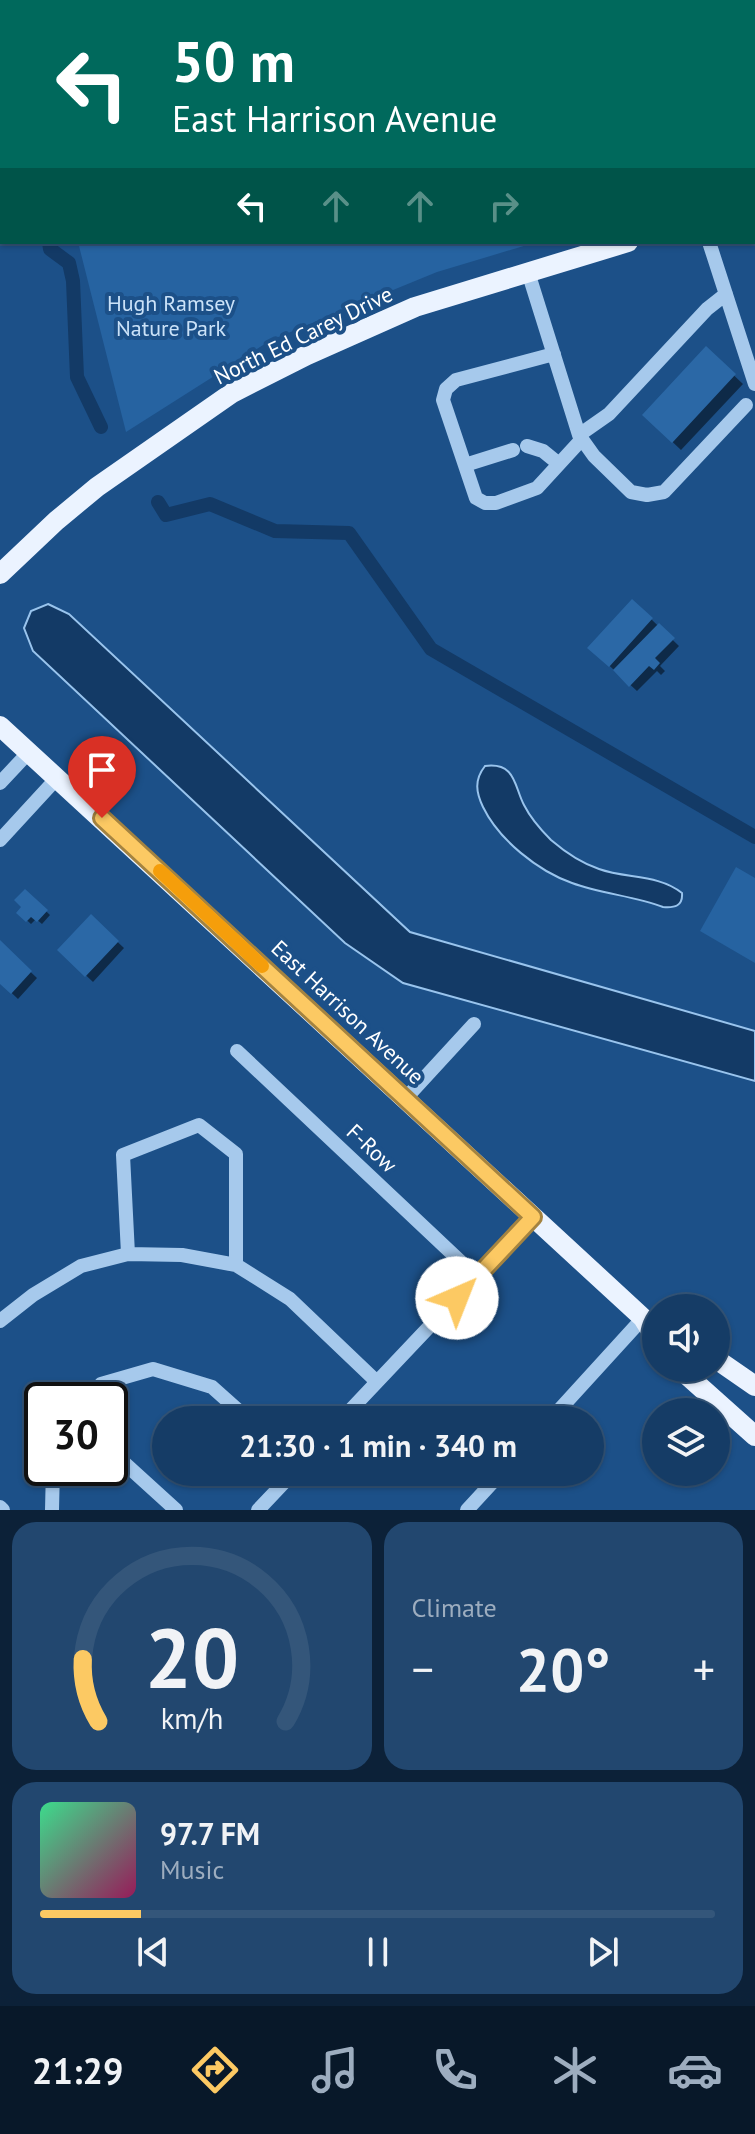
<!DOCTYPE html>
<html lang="en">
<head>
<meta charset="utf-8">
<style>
  body { margin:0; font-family:"PT Sans",sans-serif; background:#22476f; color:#f1f3f6; height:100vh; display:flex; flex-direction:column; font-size:30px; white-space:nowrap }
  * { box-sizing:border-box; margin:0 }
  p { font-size:26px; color:#9dadbf }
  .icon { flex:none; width:44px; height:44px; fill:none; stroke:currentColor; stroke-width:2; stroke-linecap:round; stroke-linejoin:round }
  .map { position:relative; height:1510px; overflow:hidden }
  .sheet { display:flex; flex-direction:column; gap:12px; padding:12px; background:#0c2138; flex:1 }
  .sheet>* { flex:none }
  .guide { position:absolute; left:0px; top:0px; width:756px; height:244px; box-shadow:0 2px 6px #0004,0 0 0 2px #34567a; background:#00695c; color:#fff; overflow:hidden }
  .controls { position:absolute; left:642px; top:1294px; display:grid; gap:16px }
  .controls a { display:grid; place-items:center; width:88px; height:88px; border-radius:50%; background:#153c66; box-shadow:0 2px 6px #0004,0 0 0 2px #34567a; font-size:40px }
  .speed { position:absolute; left:24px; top:1382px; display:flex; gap:16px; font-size:40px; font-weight:700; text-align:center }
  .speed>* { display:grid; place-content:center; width:104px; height:104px; border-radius:50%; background:#153c66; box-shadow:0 2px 6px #0004,0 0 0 2px #34567a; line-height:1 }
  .speed .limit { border:4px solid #111; border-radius:12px; background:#fff; color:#111 }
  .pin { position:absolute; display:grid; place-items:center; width:68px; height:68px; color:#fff; margin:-82px -34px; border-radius:50% 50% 50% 0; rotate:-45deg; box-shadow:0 0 8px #0007 }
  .pin .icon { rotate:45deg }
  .me { position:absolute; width:88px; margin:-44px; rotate:44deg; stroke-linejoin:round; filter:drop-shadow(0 0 6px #0008) }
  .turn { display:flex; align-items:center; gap:28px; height:168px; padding:0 40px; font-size:36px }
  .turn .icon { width:104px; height:104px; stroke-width:2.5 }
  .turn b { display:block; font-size:56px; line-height:68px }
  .lanes { display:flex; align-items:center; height:76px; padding:0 40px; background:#0003; justify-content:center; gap:40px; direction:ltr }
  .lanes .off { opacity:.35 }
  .big { font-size:60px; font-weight:600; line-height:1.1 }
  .sheet .tile { flex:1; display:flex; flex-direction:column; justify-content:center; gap:12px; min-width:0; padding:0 28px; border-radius:24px; background:#22476f }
  .sheet .dial { align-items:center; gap:0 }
  .dial svg { height:208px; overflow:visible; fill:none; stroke:#34567a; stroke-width:7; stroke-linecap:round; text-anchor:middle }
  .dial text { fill:#f1f3f6; stroke:none }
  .song { display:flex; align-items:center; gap:24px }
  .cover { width:96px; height:96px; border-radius:12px; background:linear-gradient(135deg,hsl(150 70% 55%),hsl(330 70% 35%)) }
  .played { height:8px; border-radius:4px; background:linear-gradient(90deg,#fcc963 15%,#34567a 15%) }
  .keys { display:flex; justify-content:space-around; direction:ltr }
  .heat { display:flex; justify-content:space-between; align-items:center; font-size:44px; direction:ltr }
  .sheet .tiles { flex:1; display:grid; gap:12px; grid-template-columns:1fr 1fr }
  .tile:last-child { grid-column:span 2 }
  .trip { position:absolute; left:152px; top:1406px; width:452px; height:80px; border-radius:40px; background:#153c66; box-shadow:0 2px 6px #0004,0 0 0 2px #34567a; font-weight:600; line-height:80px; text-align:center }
  .tabs { display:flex; height:128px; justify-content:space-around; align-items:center; background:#081829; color:#9dadbf }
  .tabs .icon { width:56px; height:56px }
  .tabs .on { color:#fcc963 }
  .tabs b { font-size:36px; color:#f1f3f6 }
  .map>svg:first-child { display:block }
  .green { fill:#2663a1 }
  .water { fill:#133a66; stroke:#99c4ed; stroke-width:2 }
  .shadow { fill:#0007 }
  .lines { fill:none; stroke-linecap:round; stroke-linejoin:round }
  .canal { stroke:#133a66; stroke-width:14 }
  .building { fill:#2b68a6 }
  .minor { stroke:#a6c9ec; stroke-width:14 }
  .major { stroke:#ebf3ff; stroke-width:20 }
  .route-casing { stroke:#a48340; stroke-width:20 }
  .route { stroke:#fcc963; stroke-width:14 }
  .slow { stroke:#f59e0b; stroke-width:14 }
  .labels { text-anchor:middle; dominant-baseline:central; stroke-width:8; stroke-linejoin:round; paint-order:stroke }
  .park-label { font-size:22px; fill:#cbe2f8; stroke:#1c5088 }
  .street-label { font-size:22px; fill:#fff; stroke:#1c5088 }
</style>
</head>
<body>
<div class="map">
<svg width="755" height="1510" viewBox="0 0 755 1510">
  <rect width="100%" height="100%" fill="#1c5088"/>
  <path class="green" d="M 161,0 L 755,0 L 755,176 L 754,2 L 160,2 Z
    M 78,242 L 537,242 L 437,272 L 271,340 L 126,432 Z
    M 736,867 L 755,878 L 755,963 L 700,931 Z"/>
  <path class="water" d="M 48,604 L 69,614 L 410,932 L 755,1031 L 755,1081 L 403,983 L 345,943 L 33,651 L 24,628 L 31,611 Z
    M 485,766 C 516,762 514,786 524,805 C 530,817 542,831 551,840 C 565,852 581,863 599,869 C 627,879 658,874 682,893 C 683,906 675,908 663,907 C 634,896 602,894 572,883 C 538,871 499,840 483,807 C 476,792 474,780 485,766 Z"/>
  <path class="shadow" d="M 706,349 L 743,384 L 681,450 L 644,415 Z
    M 651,619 L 679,646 L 660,666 L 665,671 L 661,675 L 657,671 L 637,691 L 590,648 Z
    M 25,891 L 50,915 L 42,924 L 36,919 L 31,924 L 19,913 L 24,907 Z
    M 91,917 L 124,948 L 93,982 L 59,950 Z
    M 0,943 L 37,978 L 18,999 L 0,982 Z"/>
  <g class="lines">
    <path class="canal" d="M 139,2 L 140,0
      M 0,166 L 2,164
      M 49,242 L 50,249 L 69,263 L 73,281 L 77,377 L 101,427
      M 158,502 L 166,515 L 210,504 L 275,531 L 349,533 L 431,649 L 755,837"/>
  </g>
  <path class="building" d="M 706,346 L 736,374 L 672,443 L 642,415 Z
    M 632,599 L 653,618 L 609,667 L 587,648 Z
    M 659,623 L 675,638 L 655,658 L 660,663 L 654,670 L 649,666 L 629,687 L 613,670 Z
    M 25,889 L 48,910 L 37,922 L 31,917 L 26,922 L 16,913 L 21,907 L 14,900 Z
    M 91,914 L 119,941 L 85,977 L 57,950 Z
    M 0,940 L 32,971 L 11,994 L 0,984 Z"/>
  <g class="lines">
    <path class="minor" d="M 709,242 L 755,384
      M 528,272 L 579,435 L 594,456 L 631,492 L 647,495 L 664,492 L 746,405
      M 554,354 L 456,380 L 446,389 L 443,400 L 476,498 L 485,503 L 496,503 L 537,488 L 582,439
      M 579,435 L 609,414 L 707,309 L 726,294
      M 527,446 L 543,451 L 559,464
      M 465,465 L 513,450
      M 0,783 L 29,752
      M 0,840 L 58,777
      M 237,1051 L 477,1277
      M 406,1098 L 474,1024
      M 128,1254 L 123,1155 L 199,1125 L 236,1154 L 236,1265
      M 0,1321 L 33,1295 L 81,1266 L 128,1254 L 182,1255 L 236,1265 L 290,1299 L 376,1381
      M 87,1400 L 101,1384 L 153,1369 L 212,1387 L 249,1420
      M 341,1420 L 533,1217
      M 550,1420 L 643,1318
      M 110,1450 L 176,1510
      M 0,1507 L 3,1510
      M 52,1510 L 53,1468
      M 258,1510 L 294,1472
      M 467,1510 L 502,1472"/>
    <path class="major" d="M 754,204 L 755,204
      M 0,574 L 56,521 L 97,487 L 232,393 L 307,355 L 415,307 L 628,242
      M 0,726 L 643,1318 L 656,1339
      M 716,1359 L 755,1386
      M 679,1368 L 755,1436"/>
  </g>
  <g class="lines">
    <defs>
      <path id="route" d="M 102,818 L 533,1217 L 457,1298"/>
    </defs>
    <use href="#route" class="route-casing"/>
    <use href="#route" class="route"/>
    <path class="slow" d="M 160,871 L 262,966"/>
  </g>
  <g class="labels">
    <g class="park-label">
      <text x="171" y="303">Hugh Ramsey<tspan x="171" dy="25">Nature Park</tspan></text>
    </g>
    <g class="street-label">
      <text transform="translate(303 335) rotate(-26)">North Ed Carey Drive</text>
      <text transform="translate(348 1012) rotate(43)">East Harrison Avenue</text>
      <text transform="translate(372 1148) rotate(43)">F-Row</text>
    </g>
  </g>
</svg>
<div class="controls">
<a><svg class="icon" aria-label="sound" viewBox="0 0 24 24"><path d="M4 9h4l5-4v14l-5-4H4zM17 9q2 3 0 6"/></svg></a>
<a><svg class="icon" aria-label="layers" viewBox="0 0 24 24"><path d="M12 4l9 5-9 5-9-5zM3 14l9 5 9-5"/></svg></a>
</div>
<div class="speed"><div class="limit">30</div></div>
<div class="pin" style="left:102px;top:818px;background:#d93025"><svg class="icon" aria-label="arrive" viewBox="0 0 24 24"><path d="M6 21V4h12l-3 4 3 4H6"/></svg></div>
<svg class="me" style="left:457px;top:1298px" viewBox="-20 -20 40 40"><circle r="19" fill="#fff"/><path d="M0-13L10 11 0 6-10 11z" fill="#fcc963"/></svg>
<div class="trip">21:30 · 1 min · 340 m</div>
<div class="guide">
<div class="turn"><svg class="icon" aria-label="left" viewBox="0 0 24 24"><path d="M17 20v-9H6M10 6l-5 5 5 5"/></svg><div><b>50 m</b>East Harrison Avenue</div></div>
<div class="lanes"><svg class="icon" aria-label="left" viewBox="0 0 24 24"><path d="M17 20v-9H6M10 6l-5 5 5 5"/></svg><svg class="icon off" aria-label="ahead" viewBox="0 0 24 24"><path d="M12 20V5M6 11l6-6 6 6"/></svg><svg class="icon off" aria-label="ahead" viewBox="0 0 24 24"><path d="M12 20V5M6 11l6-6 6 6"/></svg><svg class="icon off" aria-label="right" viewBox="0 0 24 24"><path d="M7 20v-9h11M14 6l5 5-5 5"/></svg></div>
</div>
</div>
<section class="sheet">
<div class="tiles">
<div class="tile dial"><svg viewBox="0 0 100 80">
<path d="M14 69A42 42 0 1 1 86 69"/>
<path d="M14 69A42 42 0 0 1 8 45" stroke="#fcc963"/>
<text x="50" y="56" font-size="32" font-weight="700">20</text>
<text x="50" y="72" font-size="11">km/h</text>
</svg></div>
<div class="tile"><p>Climate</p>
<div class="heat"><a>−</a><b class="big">20°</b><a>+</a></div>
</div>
<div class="tile">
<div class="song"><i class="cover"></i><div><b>97.7 FM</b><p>Music</p></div></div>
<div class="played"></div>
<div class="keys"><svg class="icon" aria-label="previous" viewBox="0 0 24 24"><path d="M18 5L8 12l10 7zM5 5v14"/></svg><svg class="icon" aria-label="pause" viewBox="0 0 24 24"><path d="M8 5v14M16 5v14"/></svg><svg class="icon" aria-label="next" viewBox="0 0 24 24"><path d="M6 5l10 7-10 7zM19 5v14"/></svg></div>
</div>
</div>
</section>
<nav class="tabs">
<b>21:29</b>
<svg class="icon on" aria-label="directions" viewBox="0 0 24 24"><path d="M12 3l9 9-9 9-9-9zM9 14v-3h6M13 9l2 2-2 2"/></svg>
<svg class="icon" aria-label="music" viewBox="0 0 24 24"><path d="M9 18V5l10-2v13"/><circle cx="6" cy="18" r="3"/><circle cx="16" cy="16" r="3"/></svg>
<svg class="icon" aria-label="phone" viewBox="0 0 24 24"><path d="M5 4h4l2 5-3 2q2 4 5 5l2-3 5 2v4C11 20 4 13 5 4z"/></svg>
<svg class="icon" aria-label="climate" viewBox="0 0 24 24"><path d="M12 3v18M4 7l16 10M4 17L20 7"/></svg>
<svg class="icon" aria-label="car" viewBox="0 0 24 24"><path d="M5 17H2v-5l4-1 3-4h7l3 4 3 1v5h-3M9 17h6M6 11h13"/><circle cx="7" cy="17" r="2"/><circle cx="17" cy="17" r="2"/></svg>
</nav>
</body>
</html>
